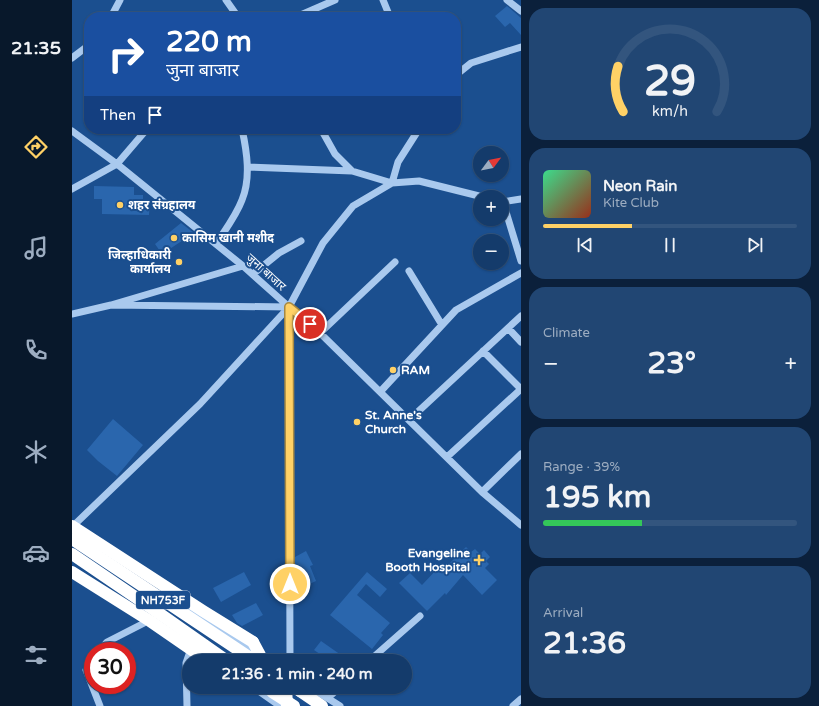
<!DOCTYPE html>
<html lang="en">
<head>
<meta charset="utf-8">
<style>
  body { margin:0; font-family:"Varela Round","Noto Sans Devanagari",sans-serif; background:#214673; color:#f1f3f6; height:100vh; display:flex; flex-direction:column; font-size:15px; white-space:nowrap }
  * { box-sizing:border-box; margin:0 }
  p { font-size:13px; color:#9dadc1 }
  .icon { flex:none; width:22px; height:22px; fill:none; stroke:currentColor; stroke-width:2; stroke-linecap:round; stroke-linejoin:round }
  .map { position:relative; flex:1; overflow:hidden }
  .side { display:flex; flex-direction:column; gap:8px; padding:8px; background:#0b203b; width:298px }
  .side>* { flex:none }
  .top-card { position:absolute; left:12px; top:12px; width:377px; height:122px; border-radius:16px; box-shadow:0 1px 3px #0004,0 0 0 1px #33557e; background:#1a4fa0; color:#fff; overflow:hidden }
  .needle { width:26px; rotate:58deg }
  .buttons { position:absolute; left:401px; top:146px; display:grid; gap:8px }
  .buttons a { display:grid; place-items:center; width:36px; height:36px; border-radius:50%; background:#143b6b; box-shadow:0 1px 3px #0004,0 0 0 1px #33557e; font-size:20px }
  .speed { position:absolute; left:12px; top:642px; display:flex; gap:8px; font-size:20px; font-weight:700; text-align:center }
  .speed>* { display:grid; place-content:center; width:52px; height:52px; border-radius:50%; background:#143b6b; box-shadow:0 1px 3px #0004,0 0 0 1px #33557e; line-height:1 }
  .speed .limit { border:6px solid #d22; background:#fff; color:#111 }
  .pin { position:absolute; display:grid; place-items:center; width:34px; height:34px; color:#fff; margin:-17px; border:2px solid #fff; border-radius:50%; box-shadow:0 1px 4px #0007 }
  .me { position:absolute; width:44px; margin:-22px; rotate:0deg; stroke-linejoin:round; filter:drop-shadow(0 0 3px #0008) }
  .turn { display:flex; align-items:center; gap:14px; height:84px; padding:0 16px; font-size:18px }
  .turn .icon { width:52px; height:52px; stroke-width:2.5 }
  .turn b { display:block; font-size:28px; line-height:34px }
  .then { display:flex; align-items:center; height:38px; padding:0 16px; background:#0003; gap:8px; font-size:15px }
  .big { font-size:30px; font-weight:800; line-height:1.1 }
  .side .widget { flex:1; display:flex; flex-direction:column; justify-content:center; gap:6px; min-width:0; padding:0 14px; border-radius:16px; background:#214673 }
  .side .dial { align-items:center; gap:0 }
  .dial svg { height:104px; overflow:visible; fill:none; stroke:#33557e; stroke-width:7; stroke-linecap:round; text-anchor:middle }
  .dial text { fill:#f1f3f6; stroke:none }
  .song { display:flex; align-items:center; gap:12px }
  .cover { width:48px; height:48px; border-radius:6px; background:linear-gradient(135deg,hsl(150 70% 55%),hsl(10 70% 35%)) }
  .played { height:4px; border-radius:2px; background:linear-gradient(90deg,#ffd166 35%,#33557e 35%) }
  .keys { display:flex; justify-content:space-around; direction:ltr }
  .heat { display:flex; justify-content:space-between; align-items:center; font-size:22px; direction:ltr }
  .charge { height:6px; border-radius:3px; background:linear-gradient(90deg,#34c759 39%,#33557e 0) }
  .trip { position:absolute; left:110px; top:654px; width:230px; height:40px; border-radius:20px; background:#143b6b; box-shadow:0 1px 3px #0004,0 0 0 1px #33557e; font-weight:800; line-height:40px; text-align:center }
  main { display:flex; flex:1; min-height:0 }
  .menu { display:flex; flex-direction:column; width:72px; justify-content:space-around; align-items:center; background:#08182b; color:#9dadc1 }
  .menu .icon { width:28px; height:28px }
  .menu .current { color:#ffd166 }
  .menu b { font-size:18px; color:#f1f3f6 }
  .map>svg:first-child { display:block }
  .building { fill:#2a66ad }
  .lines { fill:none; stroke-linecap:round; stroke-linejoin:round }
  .minor { stroke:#a9c9ee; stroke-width:7 }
  .highway { stroke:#fff; stroke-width:12 }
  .highway-bridge { stroke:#fff; stroke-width:12 }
  .route-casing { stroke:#a68842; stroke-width:10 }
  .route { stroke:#ffd166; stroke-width:7 }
  .poi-dot { fill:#ffd166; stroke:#1b4f8f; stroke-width:1.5 }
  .labels { text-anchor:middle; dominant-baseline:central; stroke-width:4; stroke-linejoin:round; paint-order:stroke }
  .shield { fill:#1b4f8f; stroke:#bbcadd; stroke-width:1 }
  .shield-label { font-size:11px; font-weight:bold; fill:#fff }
  .poi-label { font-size:12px; font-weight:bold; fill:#fff; stroke:#1b4f8f; text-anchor:start }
  .street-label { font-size:12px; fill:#fff; stroke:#1b4f8f }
</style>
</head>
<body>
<main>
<nav class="menu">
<b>21:35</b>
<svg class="icon current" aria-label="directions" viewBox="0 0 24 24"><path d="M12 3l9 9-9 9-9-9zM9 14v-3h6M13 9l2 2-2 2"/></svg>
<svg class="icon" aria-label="music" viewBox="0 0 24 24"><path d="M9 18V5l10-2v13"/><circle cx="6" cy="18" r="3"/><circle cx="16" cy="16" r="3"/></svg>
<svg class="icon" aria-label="phone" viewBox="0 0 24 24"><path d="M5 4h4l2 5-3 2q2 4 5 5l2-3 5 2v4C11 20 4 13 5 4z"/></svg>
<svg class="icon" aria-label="climate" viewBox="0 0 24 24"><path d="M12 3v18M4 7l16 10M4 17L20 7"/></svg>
<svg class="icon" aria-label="car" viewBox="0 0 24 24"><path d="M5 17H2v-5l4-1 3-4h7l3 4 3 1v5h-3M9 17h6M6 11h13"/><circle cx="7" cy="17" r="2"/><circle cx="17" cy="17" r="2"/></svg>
<svg class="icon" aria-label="filters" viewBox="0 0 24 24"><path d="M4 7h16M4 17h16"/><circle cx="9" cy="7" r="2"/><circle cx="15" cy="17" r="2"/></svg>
</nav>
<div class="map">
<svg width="449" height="706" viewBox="0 0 449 706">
  <rect width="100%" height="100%" fill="#1b4f8f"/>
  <path class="building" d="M 435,6 L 449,18 L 449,35 L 438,23 L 433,27 L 423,16 Z
    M 22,186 L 62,187 L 62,195 L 71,195 L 71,200 L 78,201 L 77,215 L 30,214 L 30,199 L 22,199 Z
    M 109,223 L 122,233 L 90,254 L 83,244 Z
    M 41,419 L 71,445 L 45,476 L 26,461 L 15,450 Z
    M 394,547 L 399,552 L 403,549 L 408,554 L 412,550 L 418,557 L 414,561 L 417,564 L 413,568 L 425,580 L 410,595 L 391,575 L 374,595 L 373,593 L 355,611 L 327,583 L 338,573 L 350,585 L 366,568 L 370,571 Z
    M 234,551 L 241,565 L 238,566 L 244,581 L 231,587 L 224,572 L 223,572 L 223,557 Z
    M 172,572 L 179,585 L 149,602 L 141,588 Z
    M 295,572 L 315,589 L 308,597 L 294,584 L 285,595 L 318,623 L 309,633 L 311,635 L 300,649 L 258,615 Z
    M 184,603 L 191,615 L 170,626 L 165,623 L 160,615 Z
    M 249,641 L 269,655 L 265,661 L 258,661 L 242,650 Z"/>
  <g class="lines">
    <path class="minor" d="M 154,0 L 166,17
      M 311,0 L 318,17
      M 435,0 L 449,11
      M 39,17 L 48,0
      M 224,17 L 263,0
      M 0,58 L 17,45
      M 384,75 L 399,63 L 449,47
      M 249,129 L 263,154 L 280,171 L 320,183 L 347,181 L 411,197
      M 0,131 L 45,164 L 171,266 L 217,307 L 248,333 L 410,492 L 449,525
      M 176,167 L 280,171
      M 0,189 L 45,164 L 75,129
      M 430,202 L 449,199
      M 431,202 L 449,261
      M 144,244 C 153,230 164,216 170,200 C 179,178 175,152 170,129
      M 337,271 L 370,325
      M 181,274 L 207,253 L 229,241
      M 39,305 L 217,307 L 251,243 L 281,206 L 320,183 L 326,162 L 347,129
      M 0,314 L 39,305 L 171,266
      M 436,328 L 449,342
      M 248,333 L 323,262
      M 411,351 L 449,389
      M 308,392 L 384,310 L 449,273
      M 337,420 L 449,316
      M 375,457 L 449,389
      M 410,492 L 449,454
      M 0,527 L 128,404 L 217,307 L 218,661
      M 98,597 L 197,661
      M 28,651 L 35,642 L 78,620
      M 21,660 L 14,670 L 28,706
      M 297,661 L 348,616
      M 181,687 L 208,706
      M 238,687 L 268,706
      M 256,698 L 268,687
      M 115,706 L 114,663 L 120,646
      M 441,706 L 449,699"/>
    <path class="highway" d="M 0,539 L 183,661
      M 0,554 L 91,616 L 155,661
      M 181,642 L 188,655
      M 214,687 L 215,706
      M 228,691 L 250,706"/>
    <path class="highway-bridge" d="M 0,526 L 131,611 L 181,642
      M 0,572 L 78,621 L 136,661
      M 222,687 L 228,691
      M 200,692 L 222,706"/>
  </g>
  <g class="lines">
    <defs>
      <path id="route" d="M 218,584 L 217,307 L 238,324"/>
    </defs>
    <use href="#route" class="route-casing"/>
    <use href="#route" class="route"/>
  </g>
  <g class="poi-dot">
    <circle cx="48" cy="205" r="4"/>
    <circle cx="102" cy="238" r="4"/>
    <circle cx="107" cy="262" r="4"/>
    <circle cx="321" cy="370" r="4"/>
    <circle cx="285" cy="422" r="4"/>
    <path d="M405 554h4v4h4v4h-4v4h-4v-4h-4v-4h4z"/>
  </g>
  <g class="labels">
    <rect class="shield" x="64" y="591" width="54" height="18" rx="3"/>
    <g class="shield-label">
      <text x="91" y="600">NH753F</text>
    </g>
    <g class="poi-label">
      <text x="56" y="205">शहर संग्रहालय</text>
      <text x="110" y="238">कासिम खानी मशीद</text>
      <text x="99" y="255" text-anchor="end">जिल्हाधिकारी<tspan x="99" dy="14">कार्यालय</tspan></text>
      <text x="329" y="370">RAM</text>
      <text x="293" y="415">St. Anne's<tspan x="293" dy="14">Church</tspan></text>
      <text x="398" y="553" text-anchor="end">Evangeline<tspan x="398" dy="14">Booth Hospital</tspan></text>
    </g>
    <g class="street-label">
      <text transform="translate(194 272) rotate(42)">जुना बाजार</text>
    </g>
  </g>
</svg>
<div class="buttons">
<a><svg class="needle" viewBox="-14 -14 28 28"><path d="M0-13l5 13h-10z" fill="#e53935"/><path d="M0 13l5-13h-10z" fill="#9dadc1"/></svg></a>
<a>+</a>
<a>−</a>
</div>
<div class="speed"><div class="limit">30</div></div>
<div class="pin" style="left:238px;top:324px;background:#d93025"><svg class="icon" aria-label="arrive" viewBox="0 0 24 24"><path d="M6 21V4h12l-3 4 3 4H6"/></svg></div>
<svg class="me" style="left:218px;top:584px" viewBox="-20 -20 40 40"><circle r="17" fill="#ffd166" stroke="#fff" stroke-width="3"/><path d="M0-11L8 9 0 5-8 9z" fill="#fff"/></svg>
<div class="trip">21:36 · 1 min · 240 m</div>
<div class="top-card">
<div class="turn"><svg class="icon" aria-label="right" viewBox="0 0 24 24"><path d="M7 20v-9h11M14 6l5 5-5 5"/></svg><div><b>220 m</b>जुना बाजार</div></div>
<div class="then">Then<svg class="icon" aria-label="arrive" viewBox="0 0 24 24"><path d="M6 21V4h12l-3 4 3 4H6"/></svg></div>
</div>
</div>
<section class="side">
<div class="widget dial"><svg viewBox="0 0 100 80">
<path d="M14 69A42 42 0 1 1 86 69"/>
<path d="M14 69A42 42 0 0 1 10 34" stroke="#ffd166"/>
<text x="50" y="56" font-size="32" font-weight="700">29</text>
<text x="50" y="72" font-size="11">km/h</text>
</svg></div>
<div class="widget">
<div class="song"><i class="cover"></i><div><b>Neon Rain</b><p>Kite Club</p></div></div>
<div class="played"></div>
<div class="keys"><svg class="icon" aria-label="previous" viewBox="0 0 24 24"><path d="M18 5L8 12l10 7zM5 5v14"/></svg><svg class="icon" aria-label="pause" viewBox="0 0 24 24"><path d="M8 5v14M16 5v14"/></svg><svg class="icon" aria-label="next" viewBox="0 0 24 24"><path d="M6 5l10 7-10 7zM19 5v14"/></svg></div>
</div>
<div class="widget"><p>Climate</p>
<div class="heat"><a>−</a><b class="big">23°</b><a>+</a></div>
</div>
<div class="widget"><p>Range · 39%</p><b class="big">195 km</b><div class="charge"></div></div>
<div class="widget"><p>Arrival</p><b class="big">21:36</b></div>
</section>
</main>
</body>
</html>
